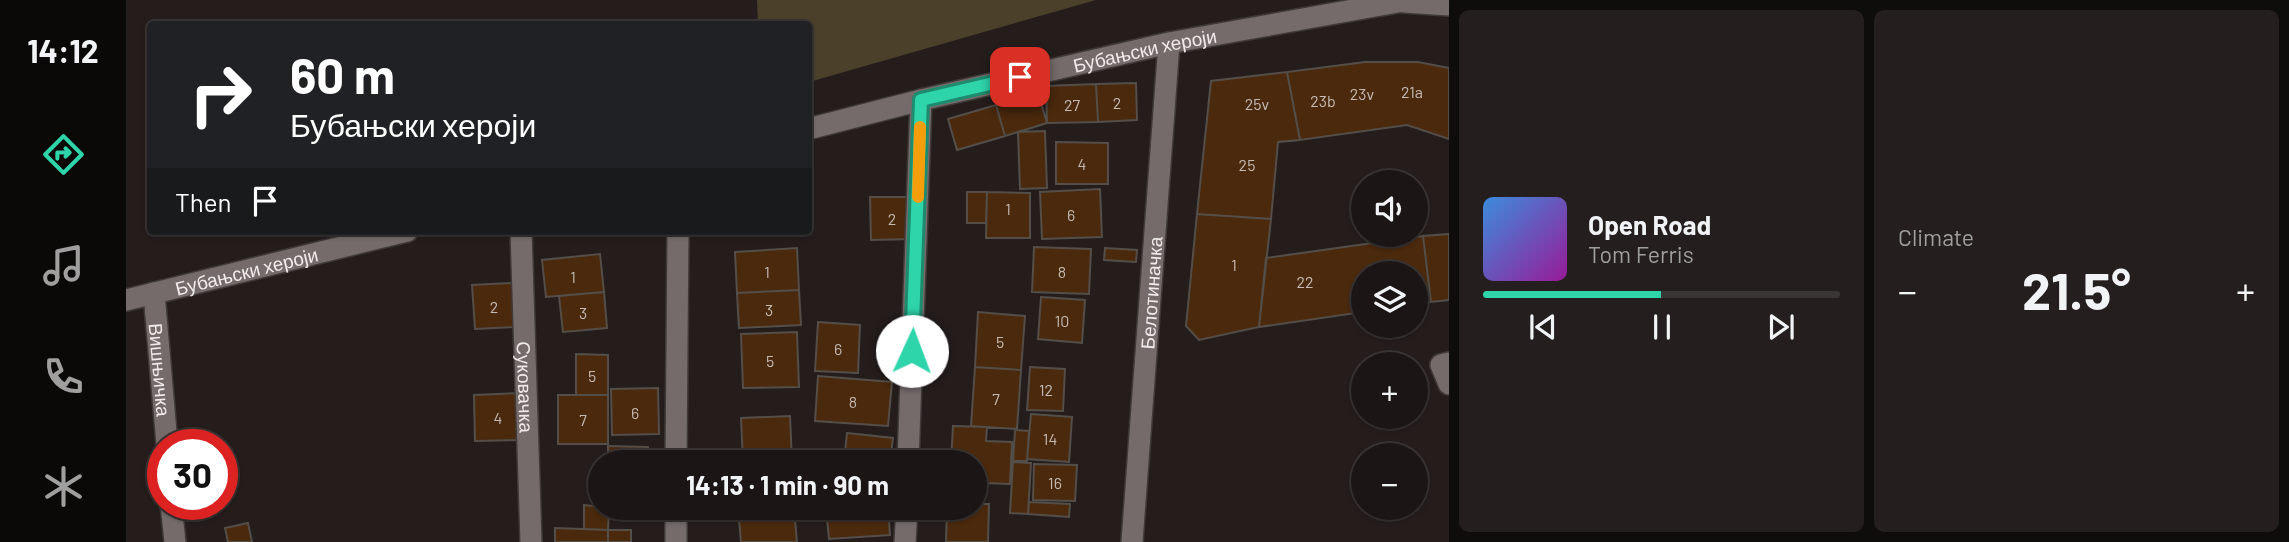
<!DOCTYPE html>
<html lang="en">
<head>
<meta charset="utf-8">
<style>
  body { margin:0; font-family:Barlow,sans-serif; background:#241f1e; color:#f1f3f6; height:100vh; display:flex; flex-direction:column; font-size:26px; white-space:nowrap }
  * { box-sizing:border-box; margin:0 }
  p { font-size:23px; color:#a09fa0 }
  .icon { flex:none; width:38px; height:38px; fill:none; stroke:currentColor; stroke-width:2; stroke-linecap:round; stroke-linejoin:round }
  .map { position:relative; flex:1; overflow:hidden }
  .sheet { display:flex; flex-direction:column; gap:10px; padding:10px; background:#0f0c0c; width:840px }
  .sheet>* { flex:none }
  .banner { position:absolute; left:21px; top:21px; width:665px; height:214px; border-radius:7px; box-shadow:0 2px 5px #0004,0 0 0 2px #393534; background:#202124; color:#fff; overflow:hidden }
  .buttons { position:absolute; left:1225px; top:170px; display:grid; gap:14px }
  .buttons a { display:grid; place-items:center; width:77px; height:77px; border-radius:50%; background:#1b1615; box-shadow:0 2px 5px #0004,0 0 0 2px #393534; font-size:35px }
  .speed { position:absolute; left:21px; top:429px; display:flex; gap:14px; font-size:35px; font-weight:700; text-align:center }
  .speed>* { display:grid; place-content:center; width:91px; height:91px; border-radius:50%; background:#1b1615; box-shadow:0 2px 5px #0004,0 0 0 2px #393534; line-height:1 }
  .speed .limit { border:10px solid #d22; background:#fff; color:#111 }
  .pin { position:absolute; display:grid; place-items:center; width:60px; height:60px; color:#fff; margin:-30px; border-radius:14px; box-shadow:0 4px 10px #0006 }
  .me { position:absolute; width:77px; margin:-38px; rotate:2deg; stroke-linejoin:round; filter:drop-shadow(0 0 5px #0008) }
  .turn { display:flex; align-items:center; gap:24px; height:147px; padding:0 28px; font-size:32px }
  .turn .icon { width:91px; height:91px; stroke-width:2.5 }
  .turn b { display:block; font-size:49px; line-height:60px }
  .then { display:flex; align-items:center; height:66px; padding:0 28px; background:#0003; gap:14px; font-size:26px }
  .big { font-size:52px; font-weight:700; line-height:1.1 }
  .sheet .widget { flex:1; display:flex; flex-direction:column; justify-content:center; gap:10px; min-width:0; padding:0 24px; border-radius:10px; background:#241f1e }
  .song { display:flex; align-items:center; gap:21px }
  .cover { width:84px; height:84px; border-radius:10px; background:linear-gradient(135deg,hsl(210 70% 55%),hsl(300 70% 35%)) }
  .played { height:7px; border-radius:4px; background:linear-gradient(90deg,#2ed4aa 50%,#393534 50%) }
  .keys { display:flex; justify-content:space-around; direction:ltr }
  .heat { display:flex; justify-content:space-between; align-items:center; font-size:38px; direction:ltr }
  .sheet .tiles { flex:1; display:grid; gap:10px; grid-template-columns:repeat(2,1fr) }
  .trip { position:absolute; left:462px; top:450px; width:399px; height:70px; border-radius:35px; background:#1b1615; box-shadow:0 2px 5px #0004,0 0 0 2px #393534; font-weight:700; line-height:70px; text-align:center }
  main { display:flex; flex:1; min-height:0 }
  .menu { display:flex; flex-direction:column; width:126px; justify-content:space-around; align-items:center; background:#0b0908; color:#a09fa0 }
  .menu .icon { width:49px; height:49px }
  .menu .active { color:#2ed4aa }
  .menu b { font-size:32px; color:#f1f3f6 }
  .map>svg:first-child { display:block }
  .green { fill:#4b402a }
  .building { fill:#4a290d; stroke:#544e49; stroke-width:2 }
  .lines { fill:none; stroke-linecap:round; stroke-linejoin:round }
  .street-casing { stroke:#3f3938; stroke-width:24 }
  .street { stroke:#746b6a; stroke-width:21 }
  .route-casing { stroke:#1e8a6e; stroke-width:18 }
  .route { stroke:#2ed4aa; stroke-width:12 }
  .slow { stroke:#f59e0b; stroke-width:12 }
  .labels { text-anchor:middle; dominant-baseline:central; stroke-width:7; stroke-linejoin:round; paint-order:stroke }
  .number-label { font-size:16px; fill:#c6bab3 }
  .street-label { font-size:19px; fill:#f0ebea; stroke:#1a1413 }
</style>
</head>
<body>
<main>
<nav class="menu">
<b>14:12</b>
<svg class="icon active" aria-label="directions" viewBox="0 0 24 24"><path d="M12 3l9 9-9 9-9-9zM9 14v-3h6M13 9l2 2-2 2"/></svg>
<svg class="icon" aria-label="music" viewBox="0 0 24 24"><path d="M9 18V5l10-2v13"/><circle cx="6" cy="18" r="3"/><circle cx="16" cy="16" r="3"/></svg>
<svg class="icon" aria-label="phone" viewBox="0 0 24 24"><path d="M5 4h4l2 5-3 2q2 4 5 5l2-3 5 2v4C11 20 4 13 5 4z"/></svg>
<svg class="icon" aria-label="climate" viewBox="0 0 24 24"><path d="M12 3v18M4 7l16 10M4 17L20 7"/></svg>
</nav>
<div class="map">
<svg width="1323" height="542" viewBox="0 0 1323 542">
  <rect width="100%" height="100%" fill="#241d1c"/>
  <path class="green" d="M 631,0 L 970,0 L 683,82 L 682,24 L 632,24 Z"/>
  <path class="building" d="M 1239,62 L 1292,62 L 1323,68 L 1323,139 L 1281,125 L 1174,140 L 1161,72 Z
    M 1161,72 L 1174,140 L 1152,142 L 1145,219 L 1071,214 L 1085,81 Z
    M 1010,83 L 1011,120 L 972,122 L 970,84 Z
    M 970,84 L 972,122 L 921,123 L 920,86 Z
    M 912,93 L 921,123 L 879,136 L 870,105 Z
    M 870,105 L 879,136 L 831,150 L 822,119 Z
    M 919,131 L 921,188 L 894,189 L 892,132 Z
    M 930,142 L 982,143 L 982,184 L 930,184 Z
    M 974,189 L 976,237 L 916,239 L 914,192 Z
    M 841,192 L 861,192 L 860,223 L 841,223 Z
    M 861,192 L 904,193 L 904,238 L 860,238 Z
    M 744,197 L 787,197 L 787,239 L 745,240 Z
    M 1071,214 L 1145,219 L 1133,327 L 1073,340 L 1060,326 Z
    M 1323,234 L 1323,300 L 1305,302 L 1297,236 Z
    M 1297,236 L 1305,302 L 1290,305 L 1290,273 L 1237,273 L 1237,312 L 1133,327 L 1140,258 Z
    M 908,247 L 965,249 L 963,294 L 906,292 Z
    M 671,248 L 673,290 L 611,293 L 609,252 Z
    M 979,248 L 1011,250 L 1010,262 L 978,260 Z
    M 474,254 L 478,292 L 420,297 L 416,260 Z
    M 386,283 L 389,327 L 349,329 L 346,285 Z
    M 673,290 L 675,325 L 613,328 L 611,293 Z
    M 478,292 L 481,328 L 437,332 L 433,296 Z
    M 915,297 L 959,300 L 956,343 L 912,339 Z
    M 852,312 L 899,316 L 895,370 L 849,367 Z
    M 692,322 L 734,325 L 732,373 L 689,371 Z
    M 671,332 L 673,387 L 617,388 L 615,334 Z
    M 450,354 L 482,355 L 482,395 L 450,395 Z
    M 849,367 L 895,370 L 891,429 L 845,426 Z
    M 904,367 L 939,369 L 937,411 L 901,410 Z
    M 692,376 L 766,382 L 762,426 L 689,421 Z
    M 532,388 L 533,434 L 486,435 L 485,389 Z
    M 395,393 L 396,440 L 349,441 L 348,395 Z
    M 432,395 L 482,395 L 482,444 L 432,444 Z
    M 905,414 L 946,417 L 943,462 L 901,459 Z
    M 664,416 L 666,462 L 617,462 L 615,418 Z
    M 827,426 L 861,427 L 860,441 L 886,442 L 884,484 L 859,483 L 859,495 L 849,494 L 849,462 L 825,462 Z
    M 889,430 L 903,431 L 901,461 L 887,461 Z
    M 721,433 L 767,438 L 764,462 L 718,462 Z
    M 482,446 L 522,447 L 522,462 L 482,462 Z
    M 671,453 L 682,453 L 683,462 L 671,462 Z
    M 887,462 L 905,463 L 902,514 L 884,513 Z
    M 908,464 L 951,465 L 949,501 L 907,500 Z
    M 903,502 L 944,504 L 943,517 L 902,514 Z
    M 849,504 L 863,504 L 862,542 L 820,542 L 821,508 L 849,508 Z
    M 458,505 L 483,508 L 482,530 L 458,529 Z
    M 485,508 L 536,508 L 536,519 L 485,519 Z
    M 612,508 L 668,508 L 671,542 L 615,542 Z
    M 700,508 L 762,508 L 764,535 L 703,539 Z
    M 122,523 L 126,542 L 102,542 L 99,528 Z
    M 429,528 L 482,530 L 482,542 L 429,542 Z
    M 482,530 L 505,530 L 505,542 L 482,542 Z"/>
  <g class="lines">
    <defs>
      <g id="street">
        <path d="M 1278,2 L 1323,5"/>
        <path id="s1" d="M 682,129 L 795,100 L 1043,43 L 1283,0"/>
        <path id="s2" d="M 395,231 L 405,542"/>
        <path id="s3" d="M 28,293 L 41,444"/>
        <path id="s4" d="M 0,300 L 281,231"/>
        <path d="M 1323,363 L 1315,365 L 1323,384"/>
        <path d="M 550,462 L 552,231"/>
        <path d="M 782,462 L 795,100"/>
        <path d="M 45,504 L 49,542"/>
        <path d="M 550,542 L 550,508"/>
        <path d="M 779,542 L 781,508"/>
        <path id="s5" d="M 1006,542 L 1043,43"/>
      </g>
    </defs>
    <use href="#street" class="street-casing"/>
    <use href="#street" class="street"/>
  </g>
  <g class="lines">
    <defs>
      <path id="route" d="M 786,351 L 795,100 L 894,77"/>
    </defs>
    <use href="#route" class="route-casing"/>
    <use href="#route" class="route"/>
    <path class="slow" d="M 792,197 L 794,127"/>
  </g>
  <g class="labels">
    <g class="number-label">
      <text x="1286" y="91">21a</text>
      <text x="1236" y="93">23v</text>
      <text x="1197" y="100">23b</text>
      <text x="991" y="102">2</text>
      <text x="1131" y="103">25v</text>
      <text x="946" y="104">27</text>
      <text x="956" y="163">4</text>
      <text x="1121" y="164">25</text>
      <text x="882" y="208">1</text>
      <text x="945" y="214">6</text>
      <text x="766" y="218">2</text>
      <text x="1108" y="264">1</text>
      <text x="641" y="271">1</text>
      <text x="936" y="271">8</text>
      <text x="447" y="276">1</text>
      <text x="1179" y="281">22</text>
      <text x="368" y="306">2</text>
      <text x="643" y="309">3</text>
      <text x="457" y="312">3</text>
      <text x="936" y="320">10</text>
      <text x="874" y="341">5</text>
      <text x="712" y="348">6</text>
      <text x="644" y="360">5</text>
      <text x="466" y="375">5</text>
      <text x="920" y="389">12</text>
      <text x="870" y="398">7</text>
      <text x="727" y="401">8</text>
      <text x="509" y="412">6</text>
      <text x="372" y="417">4</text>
      <text x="457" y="419">7</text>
      <text x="924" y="438">14</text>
      <text x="929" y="482">16</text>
    </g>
    <g class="street-label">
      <text stroke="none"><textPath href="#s1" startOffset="346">Бубањски хероји</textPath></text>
      <text stroke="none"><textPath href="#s4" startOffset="124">Бубањски хероји</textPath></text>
      <text stroke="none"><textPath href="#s5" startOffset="250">Белотиначка</textPath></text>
      <text stroke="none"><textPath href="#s3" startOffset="77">Вишњичка</textPath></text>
      <text stroke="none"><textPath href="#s2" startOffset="156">Суковачка</textPath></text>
    </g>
  </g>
</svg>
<div class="buttons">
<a><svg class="icon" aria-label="sound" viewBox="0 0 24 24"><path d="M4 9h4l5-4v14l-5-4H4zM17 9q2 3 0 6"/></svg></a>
<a><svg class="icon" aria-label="layers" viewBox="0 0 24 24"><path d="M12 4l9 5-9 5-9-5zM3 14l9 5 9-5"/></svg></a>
<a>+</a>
<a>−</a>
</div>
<div class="speed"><div class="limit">30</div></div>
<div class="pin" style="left:894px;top:77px;background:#d93025"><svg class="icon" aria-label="arrive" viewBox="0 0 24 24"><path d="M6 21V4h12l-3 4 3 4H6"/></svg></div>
<svg class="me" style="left:786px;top:351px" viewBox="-20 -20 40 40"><circle r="19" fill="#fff"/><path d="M0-13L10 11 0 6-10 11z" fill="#2ed4aa"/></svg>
<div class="trip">14:13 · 1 min · 90 m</div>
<div class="banner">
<div class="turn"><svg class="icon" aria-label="right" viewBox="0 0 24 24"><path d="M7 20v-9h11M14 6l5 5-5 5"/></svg><div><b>60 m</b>Бубањски хероји</div></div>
<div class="then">Then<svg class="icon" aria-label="arrive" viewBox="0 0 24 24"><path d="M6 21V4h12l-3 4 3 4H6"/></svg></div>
</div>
</div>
<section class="sheet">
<div class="tiles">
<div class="widget">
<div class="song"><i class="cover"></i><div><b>Open Road</b><p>Tom Ferris</p></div></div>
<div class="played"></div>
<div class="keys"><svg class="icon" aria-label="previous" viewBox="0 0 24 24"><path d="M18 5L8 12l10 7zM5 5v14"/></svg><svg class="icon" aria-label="pause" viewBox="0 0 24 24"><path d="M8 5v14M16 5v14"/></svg><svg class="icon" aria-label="next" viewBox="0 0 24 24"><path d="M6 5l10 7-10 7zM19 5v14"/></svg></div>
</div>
<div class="widget"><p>Climate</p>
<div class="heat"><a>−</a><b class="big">21.5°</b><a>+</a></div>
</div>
</div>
</section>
</main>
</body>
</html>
